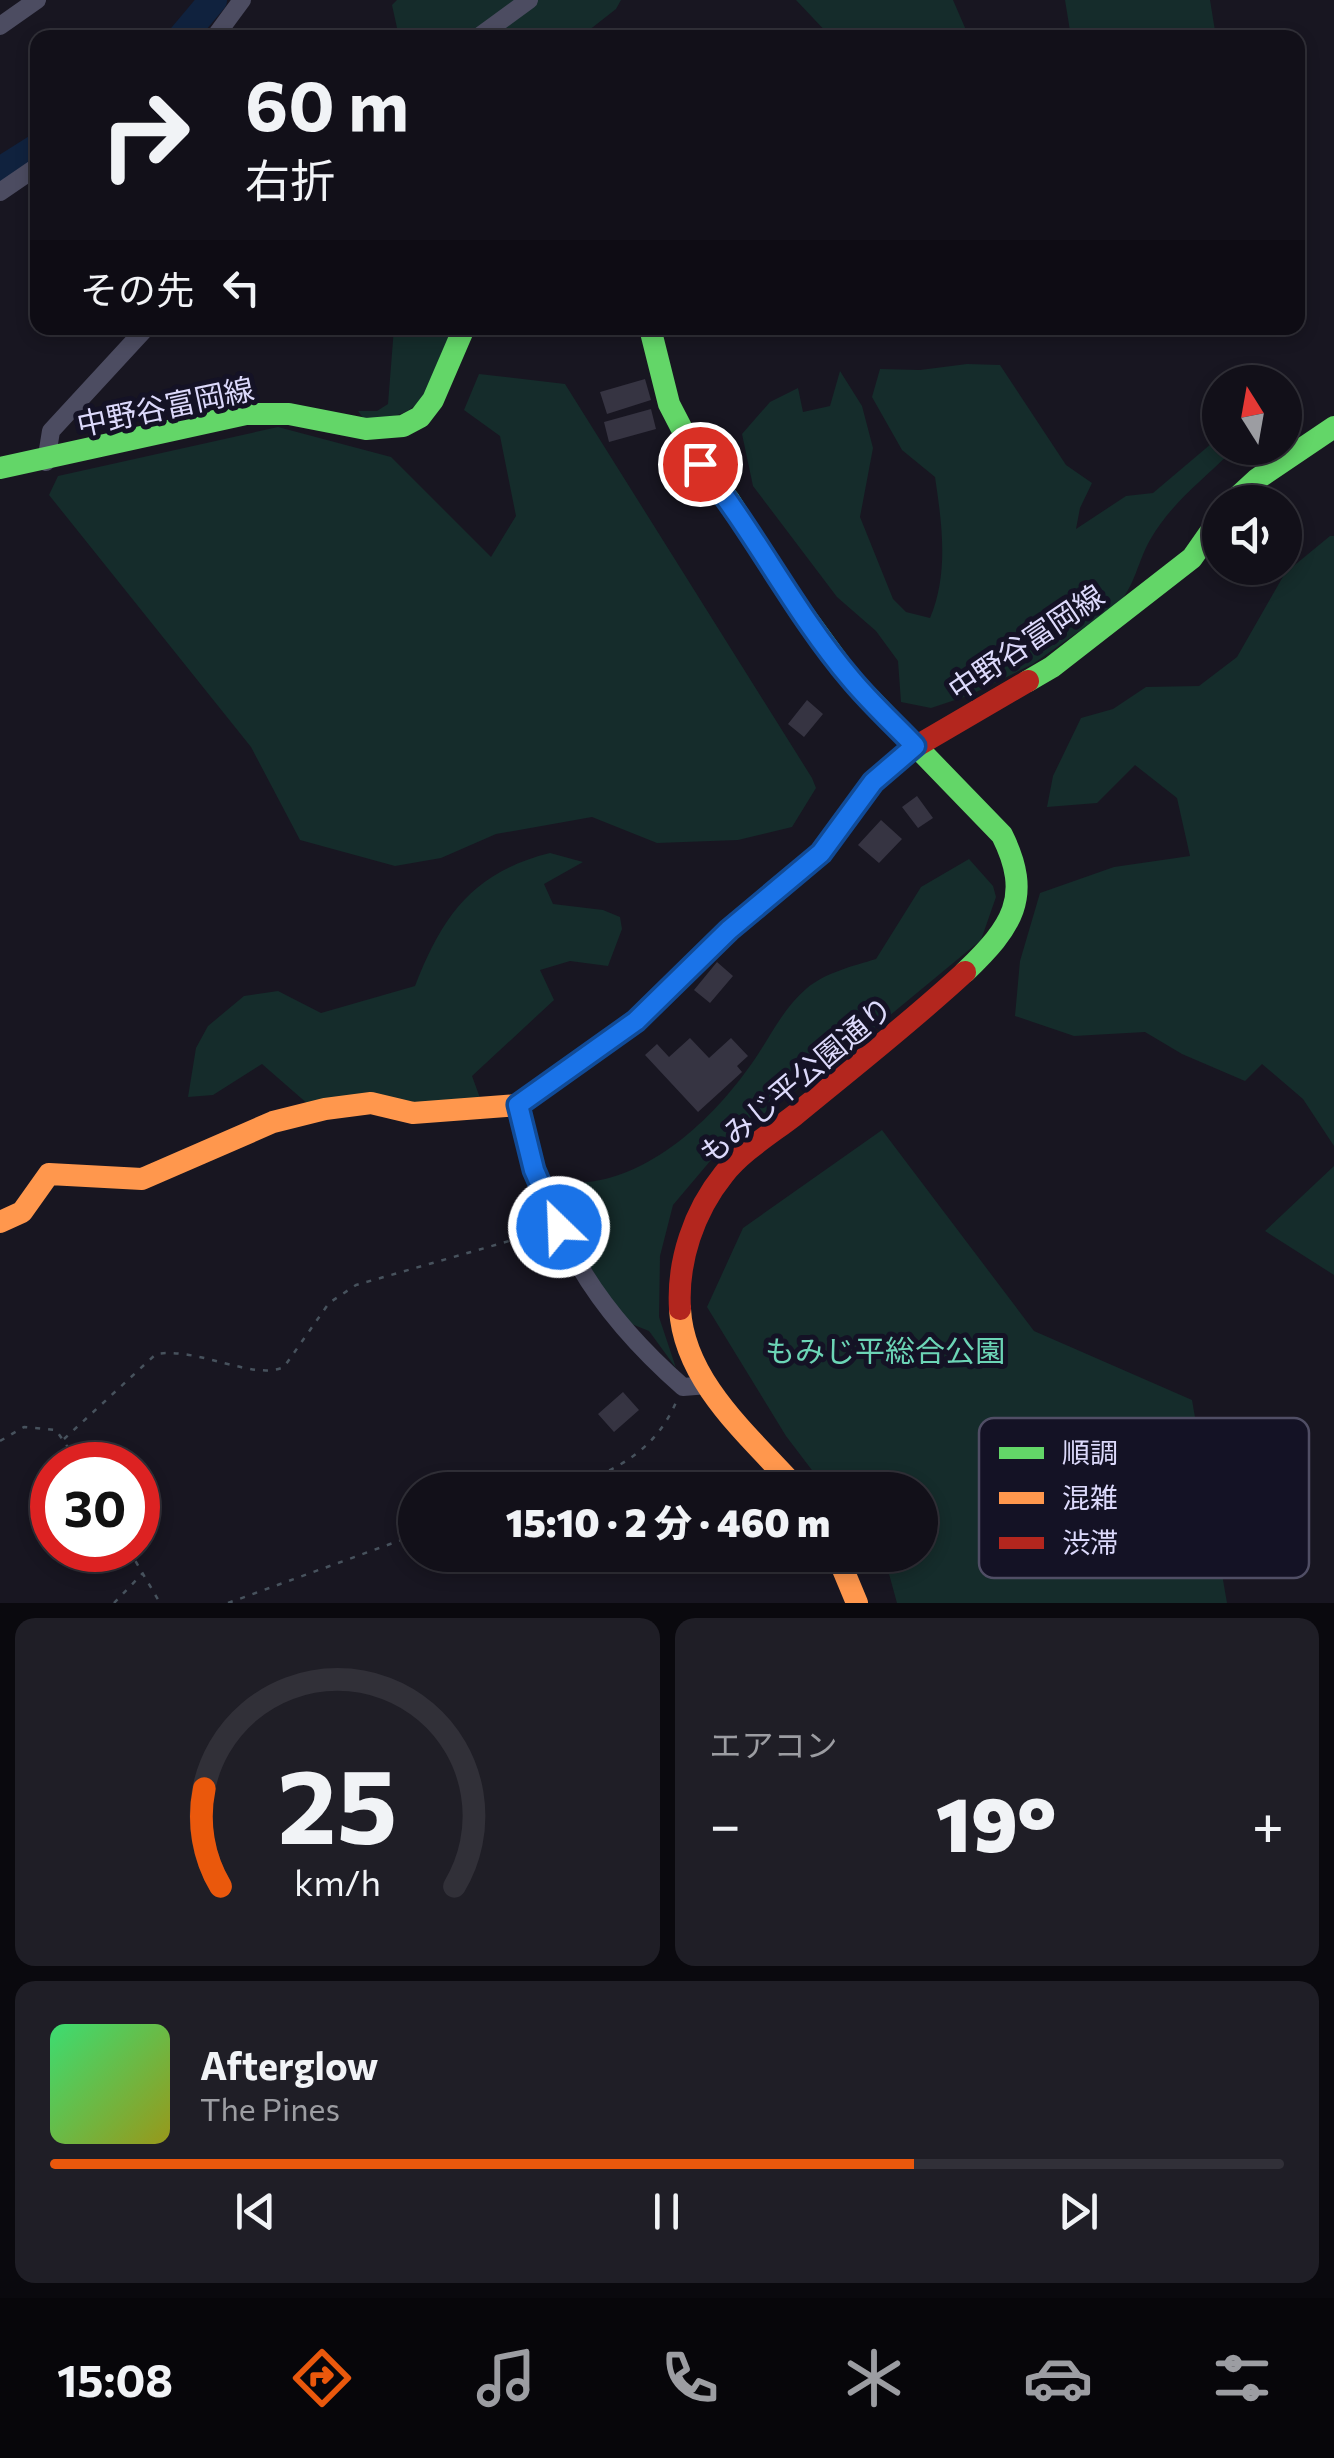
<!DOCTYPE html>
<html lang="ja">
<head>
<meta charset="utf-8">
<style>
  body { margin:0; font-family:Commissioner,"Noto Sans JP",sans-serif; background:#1f1e26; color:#f1f3f6; height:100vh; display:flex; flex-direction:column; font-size:38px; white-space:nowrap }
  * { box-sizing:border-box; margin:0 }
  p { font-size:32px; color:#9c9da2 }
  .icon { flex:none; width:55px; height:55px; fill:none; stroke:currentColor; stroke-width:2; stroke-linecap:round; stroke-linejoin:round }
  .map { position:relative; height:1603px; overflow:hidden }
  .side { display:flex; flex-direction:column; gap:15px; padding:15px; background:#0a090e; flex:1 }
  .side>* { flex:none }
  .guide { position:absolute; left:30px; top:30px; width:1275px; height:305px; border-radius:20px; box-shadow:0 5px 15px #0003,0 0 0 2px #313038; background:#121019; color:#f1f3f6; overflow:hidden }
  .needle { width:65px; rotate:349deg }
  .tools { position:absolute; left:1202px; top:365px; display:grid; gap:20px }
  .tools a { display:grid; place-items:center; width:100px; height:100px; border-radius:50%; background:#121019; box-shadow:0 5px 15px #0003,0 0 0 2px #313038; font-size:50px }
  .speed { position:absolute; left:30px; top:1442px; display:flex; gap:20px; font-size:50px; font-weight:700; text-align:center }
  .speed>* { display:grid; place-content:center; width:130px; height:130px; border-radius:50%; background:#121019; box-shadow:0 5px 15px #0003,0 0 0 2px #313038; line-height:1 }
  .speed .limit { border:15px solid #d22; background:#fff; color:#111 }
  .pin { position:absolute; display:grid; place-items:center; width:85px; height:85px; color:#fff; margin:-42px; border:5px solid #fff; border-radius:50%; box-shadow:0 2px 10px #0007 }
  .me { position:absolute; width:110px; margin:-55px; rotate:336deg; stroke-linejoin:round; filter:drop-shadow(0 0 8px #0008) }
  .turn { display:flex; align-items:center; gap:35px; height:210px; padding:0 50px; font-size:45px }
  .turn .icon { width:130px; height:130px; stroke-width:2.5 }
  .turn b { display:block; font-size:70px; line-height:85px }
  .then { display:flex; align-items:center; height:95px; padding:0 50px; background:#0003; gap:20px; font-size:38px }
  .big { font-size:75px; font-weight:800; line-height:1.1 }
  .side .card { flex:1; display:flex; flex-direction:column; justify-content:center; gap:15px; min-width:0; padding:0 35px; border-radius:20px; background:#1f1e26 }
  .side .dial { align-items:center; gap:0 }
  .dial svg { height:260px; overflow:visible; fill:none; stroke:#313038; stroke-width:7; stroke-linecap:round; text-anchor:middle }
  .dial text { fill:#f1f3f6; stroke:none }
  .song { display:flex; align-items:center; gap:30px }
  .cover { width:120px; height:120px; border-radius:15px; background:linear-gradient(135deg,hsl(140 70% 55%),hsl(60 70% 35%)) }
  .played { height:10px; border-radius:5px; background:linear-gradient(90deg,#ea580c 70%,#313038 70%) }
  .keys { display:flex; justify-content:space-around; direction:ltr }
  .heat { display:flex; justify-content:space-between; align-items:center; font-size:55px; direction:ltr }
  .side .tiles { flex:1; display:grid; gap:15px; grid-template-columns:1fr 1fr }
  .card:last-child { grid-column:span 2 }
  .trip { position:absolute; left:398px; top:1472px; width:540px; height:100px; border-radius:50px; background:#121019; box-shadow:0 5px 15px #0003,0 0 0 2px #313038; font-weight:800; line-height:100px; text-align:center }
  .menu { display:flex; height:160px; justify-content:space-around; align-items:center; background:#07060a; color:#9c9da2 }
  .menu .icon { width:70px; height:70px }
  .menu .active { color:#ea580c }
  .menu b { font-size:45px; color:#f1f3f6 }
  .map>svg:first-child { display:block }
  .green { fill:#152c2b }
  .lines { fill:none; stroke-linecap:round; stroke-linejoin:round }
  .river { stroke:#10223e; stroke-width:28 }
  .building { fill:#363442 }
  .path { stroke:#47525d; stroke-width:2.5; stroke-dasharray:5 8; stroke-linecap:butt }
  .street { stroke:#4c4c61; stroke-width:18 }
  .fast { stroke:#63d668; stroke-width:22 }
  .slow { stroke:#ff974d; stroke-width:22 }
  .jam { stroke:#b3261e; stroke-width:22 }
  .route-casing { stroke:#114b97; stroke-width:25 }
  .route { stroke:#1a73e8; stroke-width:18 }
  .labels { text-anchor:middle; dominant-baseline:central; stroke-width:10; stroke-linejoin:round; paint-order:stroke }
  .street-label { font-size:30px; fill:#dcd9fb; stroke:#141225 }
  .park-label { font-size:30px; fill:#6cd5b6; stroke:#141225 }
  .key { fill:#141225; stroke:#504e65; stroke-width:2.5 }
  .key-label { font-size:28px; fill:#dcd9fb }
</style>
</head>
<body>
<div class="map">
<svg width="1334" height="1603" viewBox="0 0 1334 1603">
  <rect width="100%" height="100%" fill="#181621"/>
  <path class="green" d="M 397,0 L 621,0 L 616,9 L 579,38 L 399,37 L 392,5 Z
    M 796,0 L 953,0 L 969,37 L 831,37 Z
    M 1065,0 L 1210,0 L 1216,37 L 1071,37 Z
    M 394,328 L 453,328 C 432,380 430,423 363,418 L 358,411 L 377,411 L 388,404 Z
    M 967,364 L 1000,365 L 1066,465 L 1092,483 L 1080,508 L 1076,529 L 1126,496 L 1153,493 L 1218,438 L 1220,448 L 1229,454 C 1201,481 1169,506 1150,540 C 1138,561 1135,585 1119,603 L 1033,664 L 970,695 L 931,708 L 901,702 L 898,661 L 876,631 L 837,597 L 753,486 L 742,434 L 770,402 L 798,388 L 803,412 L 830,406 L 840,371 L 862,406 L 873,448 L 860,517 L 893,599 L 906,612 L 930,618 C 949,573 942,524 935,477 L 902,450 L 872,397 L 880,369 L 920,370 Z
    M 479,374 L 565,384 L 812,778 L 816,788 L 792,827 L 738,840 L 657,843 L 592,817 L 496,834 L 441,858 L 395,866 L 300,840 L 251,747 L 49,495 L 58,476 L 278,427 L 391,457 L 491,557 L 516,516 L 500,436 L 464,410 Z
    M 1330,536 L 1334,536 L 1334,1146 L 1303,1099 L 1262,1064 L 1245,1081 L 1182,1054 L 1145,1032 L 1074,1036 L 1015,1016 L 1020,961 L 1040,893 L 1114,867 L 1190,856 L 1177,798 L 1135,765 L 1097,803 L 1047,807 L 1053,776 L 1081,718 L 1113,709 L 1146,687 L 1199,686 L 1237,657 L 1285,573 Z
    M 550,853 L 583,862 L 544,884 L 553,904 L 603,910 L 620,917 L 622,929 L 608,966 L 570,961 L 540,970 L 554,1000 L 472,1076 L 480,1098 L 451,1107 L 309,1105 L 262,1064 L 213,1095 L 188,1097 L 196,1048 L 208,1026 L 244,996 L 278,991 L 321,1013 L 415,986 C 442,916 473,872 550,853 Z
    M 969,859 L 993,886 L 996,897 L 981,940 L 831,1064 L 722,1147 L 673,1205 L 660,1256 L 659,1317 L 676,1368 L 649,1331 L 624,1321 L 551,1204 L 573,1183 C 643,1183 708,1124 747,1070 C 767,1044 781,1010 806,989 C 824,973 853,966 876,959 L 921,887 Z
    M 882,1130 L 1034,1331 L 1192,1400 L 1227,1603 L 897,1603 L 888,1570 L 876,1555 L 920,1555 L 920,1490 L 827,1490 L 786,1436 L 707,1307 L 743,1228 Z
    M 1334,1166 L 1334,1275 L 1265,1231 Z"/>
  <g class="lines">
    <path class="river" d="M 181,38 L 213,0
      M 0,171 L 38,147"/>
  </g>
  <path class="building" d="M 645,379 L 651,400 L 607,414 L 600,392 Z
    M 651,409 L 656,429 L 609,442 L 604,422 Z
    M 807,700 L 823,714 L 804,737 L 788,724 Z
    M 917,796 L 933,818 L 918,828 L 902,807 Z
    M 881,820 L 902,839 L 879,863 L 858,845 Z
    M 717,962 L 733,976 L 710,1003 L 694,990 Z
    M 690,1038 L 709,1058 L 731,1038 L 748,1056 L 737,1066 L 742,1072 L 698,1112 L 645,1055 L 657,1044 L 669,1057 Z
    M 623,1392 L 639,1410 L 614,1432 L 598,1414 Z"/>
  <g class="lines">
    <path class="path" d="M 64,1439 L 156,1354 C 199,1347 253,1381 284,1367 L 329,1303 L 356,1285 L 544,1231
      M 0,1441 L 24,1427 L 56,1430 L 80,1465
      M 561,1490 C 613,1472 655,1453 677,1400
      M 129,1550 L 160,1603
      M 114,1603 L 142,1574
      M 228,1603 L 415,1535"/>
    <path class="street" d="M 0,26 L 37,0
      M 214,38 L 242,0
      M 477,38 L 529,0
      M 0,192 L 38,166
      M 46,462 L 51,431 L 146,328
      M 518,1105 C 551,1229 585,1301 683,1387 L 708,1385"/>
    <path class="fast" d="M 650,328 L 669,404 L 700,464 L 729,500 L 786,590 L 850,678 L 1002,835 C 1033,897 1012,927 965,972
      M 0,468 L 246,414 L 289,414 L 366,429 L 403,426 L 420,417 L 433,400 L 464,328
      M 1232,502 L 1257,479 L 1334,427
      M 1028,681 L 1052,667 L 1192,558 L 1220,518"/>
    <path class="slow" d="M 0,1222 L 22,1212 L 49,1174 L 142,1179 L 273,1122 L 325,1109 L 371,1103 L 413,1113 L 518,1105 L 636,1021 L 686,972
      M 680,1309 C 684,1383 752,1438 798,1490
      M 837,1555 L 857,1603"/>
    <path class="jam" d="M 686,972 L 729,930 L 821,853 L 873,782 L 915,747 L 1028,681
      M 680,1309 C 677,1261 694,1211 724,1174 C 742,1151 772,1133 795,1115 C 852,1068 911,1022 965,972"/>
  </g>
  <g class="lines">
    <defs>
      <path id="route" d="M 559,1227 L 534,1170 L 518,1105 L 636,1021 L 729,930 L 821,853 L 873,782 L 915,746 C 894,724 871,703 851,679 C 794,612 755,532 700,464"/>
    </defs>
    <use href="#route" class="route-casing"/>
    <use href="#route" class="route"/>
  </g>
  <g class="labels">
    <g class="street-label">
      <text transform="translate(165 405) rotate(-12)">中野谷富岡線</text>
      <text transform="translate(1025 641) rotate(-34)">中野谷富岡線</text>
      <text transform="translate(795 1079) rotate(-40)">もみじ平公園通り</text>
    </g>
    <g class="park-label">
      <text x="885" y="1349">もみじ平総合公園</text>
    </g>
  </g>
  <rect x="979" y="1418" width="330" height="160" rx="15" class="key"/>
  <rect x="999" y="1447" width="45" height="12" fill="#63d668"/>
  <rect x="999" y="1492" width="45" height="12" fill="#ff974d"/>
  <rect x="999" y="1537" width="45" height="12" fill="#b3261e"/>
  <g class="key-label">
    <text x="1062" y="1463">順調</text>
    <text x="1062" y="1508">混雑</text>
    <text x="1062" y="1553">渋滞</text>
  </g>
</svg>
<div class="tools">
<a><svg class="needle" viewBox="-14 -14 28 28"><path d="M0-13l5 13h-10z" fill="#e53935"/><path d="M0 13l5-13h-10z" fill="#9c9da2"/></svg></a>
<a><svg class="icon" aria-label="sound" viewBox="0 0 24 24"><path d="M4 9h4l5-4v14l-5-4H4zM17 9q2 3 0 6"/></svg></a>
</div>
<div class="speed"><div class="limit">30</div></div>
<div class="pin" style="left:700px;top:464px;background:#d93025"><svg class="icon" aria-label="arrive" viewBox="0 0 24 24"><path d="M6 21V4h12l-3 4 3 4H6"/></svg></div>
<svg class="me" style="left:559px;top:1227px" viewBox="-20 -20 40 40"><circle r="17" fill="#1a73e8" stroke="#fff" stroke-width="3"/><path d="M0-11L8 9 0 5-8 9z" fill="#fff"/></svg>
<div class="trip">15:10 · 2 分 · 460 m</div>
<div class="guide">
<div class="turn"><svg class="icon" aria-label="right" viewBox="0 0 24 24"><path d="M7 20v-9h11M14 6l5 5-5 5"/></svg><div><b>60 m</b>右折</div></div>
<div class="then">その先<svg class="icon" aria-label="left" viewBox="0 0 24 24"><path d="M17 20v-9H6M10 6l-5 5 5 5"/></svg></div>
</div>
</div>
<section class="side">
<div class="tiles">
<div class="card dial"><svg viewBox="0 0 100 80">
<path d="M14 69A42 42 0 1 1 86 69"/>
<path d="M14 69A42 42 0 0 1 9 39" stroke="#ea580c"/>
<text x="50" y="56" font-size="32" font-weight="700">25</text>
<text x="50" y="72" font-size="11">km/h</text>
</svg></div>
<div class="card"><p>エアコン</p>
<div class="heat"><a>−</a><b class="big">19°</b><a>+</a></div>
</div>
<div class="card">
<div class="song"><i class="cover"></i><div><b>Afterglow</b><p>The Pines</p></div></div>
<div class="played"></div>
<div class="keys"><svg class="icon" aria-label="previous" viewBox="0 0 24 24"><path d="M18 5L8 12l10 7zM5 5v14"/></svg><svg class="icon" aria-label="pause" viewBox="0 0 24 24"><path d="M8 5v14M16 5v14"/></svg><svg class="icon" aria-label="next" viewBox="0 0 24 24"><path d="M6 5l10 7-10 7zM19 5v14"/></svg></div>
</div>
</div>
</section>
<nav class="menu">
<b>15:08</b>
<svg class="icon active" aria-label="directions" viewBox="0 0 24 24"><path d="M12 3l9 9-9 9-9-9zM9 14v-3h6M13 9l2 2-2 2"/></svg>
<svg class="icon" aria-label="music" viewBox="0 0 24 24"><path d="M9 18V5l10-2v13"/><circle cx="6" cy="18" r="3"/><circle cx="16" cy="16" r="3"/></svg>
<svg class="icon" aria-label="phone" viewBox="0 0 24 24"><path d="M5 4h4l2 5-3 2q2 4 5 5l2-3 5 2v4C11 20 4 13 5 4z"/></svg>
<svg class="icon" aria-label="climate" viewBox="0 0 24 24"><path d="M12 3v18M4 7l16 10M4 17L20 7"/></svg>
<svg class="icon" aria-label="car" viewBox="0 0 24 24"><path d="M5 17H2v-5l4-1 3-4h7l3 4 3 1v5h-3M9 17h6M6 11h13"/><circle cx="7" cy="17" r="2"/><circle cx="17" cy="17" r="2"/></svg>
<svg class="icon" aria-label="filters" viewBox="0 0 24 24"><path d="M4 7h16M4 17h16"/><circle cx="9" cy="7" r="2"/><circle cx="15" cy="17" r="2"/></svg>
</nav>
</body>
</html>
